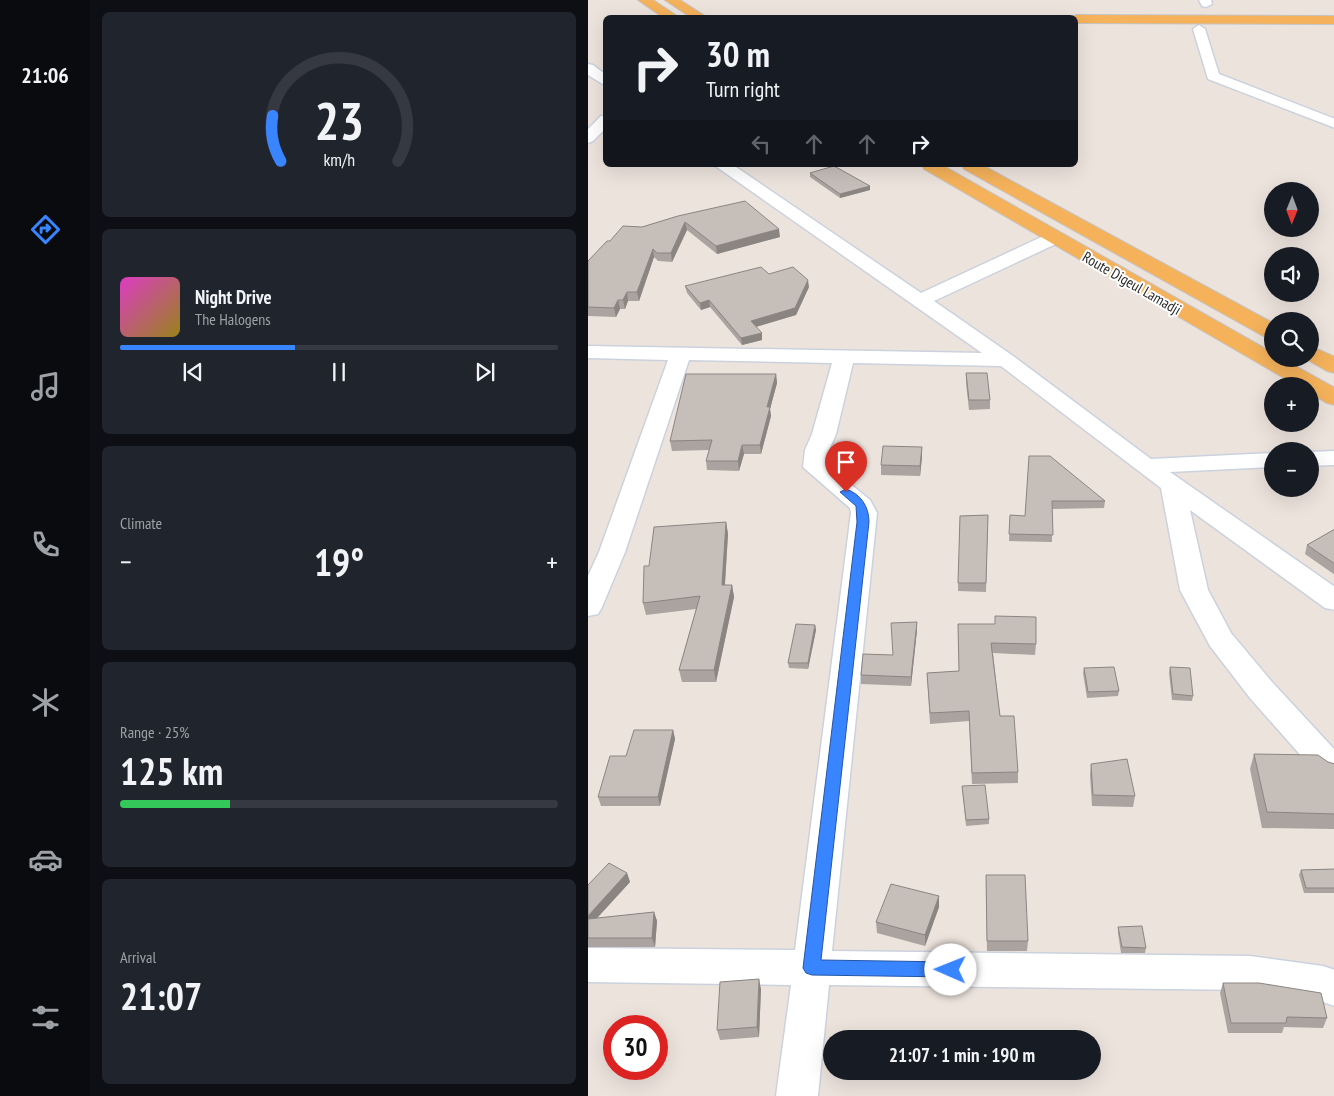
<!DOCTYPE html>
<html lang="en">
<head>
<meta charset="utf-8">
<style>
  body { margin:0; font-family:"PT Sans Narrow",sans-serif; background:#20242c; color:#f1f3f6; height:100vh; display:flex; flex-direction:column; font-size:19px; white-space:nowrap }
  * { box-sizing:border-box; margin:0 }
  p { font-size:16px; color:#9ea1a6 }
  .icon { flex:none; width:28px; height:28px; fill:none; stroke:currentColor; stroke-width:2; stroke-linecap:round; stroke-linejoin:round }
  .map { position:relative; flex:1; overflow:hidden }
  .details { display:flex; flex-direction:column; gap:12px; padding:12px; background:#0d0f14; width:498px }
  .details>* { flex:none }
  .top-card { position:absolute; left:15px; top:15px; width:475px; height:152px; border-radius:8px; box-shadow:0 5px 20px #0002; background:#171b24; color:#f1f3f6; overflow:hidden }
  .needle { width:32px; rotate:181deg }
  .buttons { position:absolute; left:676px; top:182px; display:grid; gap:10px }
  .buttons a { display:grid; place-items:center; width:55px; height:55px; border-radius:50%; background:#171b24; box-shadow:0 5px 20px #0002; font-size:25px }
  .speed { position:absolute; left:15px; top:1015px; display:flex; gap:10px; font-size:25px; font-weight:700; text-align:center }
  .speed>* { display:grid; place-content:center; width:65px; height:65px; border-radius:50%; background:#171b24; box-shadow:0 5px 20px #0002; line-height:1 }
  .speed .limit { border:8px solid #d22; background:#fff; color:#111 }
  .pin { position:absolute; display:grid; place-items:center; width:42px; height:42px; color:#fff; margin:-51px -21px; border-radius:50% 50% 50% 0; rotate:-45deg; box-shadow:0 0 5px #0007 }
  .pin .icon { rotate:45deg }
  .me { position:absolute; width:55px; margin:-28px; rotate:271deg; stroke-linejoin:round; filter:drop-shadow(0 0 4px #0008) }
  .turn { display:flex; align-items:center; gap:18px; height:105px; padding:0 20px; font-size:22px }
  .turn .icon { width:65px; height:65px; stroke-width:2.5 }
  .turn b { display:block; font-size:35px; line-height:42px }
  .lanes { display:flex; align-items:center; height:48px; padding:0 20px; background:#0003; justify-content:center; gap:25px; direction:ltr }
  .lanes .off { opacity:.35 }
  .big { font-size:38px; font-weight:800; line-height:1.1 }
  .details .tile { flex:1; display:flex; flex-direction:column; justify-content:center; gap:8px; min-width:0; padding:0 18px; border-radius:8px; background:#20242c }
  .details .dial { align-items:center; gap:0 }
  .dial svg { height:130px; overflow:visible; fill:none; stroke:#363941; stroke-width:7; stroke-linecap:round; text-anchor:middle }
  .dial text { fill:#f1f3f6; stroke:none }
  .song { display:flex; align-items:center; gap:15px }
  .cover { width:60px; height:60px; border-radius:8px; background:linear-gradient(135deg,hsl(310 70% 55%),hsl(50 70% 35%)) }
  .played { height:5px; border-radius:2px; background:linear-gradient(90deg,#3985ff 40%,#363941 40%) }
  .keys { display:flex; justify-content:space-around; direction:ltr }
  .heat { display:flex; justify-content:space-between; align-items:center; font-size:28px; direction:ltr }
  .charge { height:8px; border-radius:4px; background:linear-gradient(90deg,#34c759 25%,#363941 0) }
  .trip { position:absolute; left:235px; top:1030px; width:278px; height:50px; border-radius:25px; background:#171b24; box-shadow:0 5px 20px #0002; font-weight:800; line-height:50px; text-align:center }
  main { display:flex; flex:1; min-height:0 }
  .menu { display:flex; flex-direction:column; width:90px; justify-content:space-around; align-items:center; background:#090b0e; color:#9ea1a6 }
  .menu .icon { width:35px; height:35px }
  .menu .active { color:#3985ff }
  .menu b { font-size:22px; color:#f1f3f6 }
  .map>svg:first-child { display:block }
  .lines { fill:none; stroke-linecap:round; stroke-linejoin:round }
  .minor-casing { stroke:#cbd2dd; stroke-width:3 }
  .major-casing { stroke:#c4c4c4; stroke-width:2 }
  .minor { fill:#fff; fill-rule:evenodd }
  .major { fill:#f5b25b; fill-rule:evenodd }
  .wall { fill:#aaa39f }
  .shaded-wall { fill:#8b8582 }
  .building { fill:#c6beb9; stroke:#8b8582 }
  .route { fill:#3985ff; stroke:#2556a6 }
  .labels { text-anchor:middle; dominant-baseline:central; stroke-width:4; stroke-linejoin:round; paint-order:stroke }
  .far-street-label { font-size:15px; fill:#2b2b2b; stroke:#fff }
</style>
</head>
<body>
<main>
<nav class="menu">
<b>21:06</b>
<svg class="icon active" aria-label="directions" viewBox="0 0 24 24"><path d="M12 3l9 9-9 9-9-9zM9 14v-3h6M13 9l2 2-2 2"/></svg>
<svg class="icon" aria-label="music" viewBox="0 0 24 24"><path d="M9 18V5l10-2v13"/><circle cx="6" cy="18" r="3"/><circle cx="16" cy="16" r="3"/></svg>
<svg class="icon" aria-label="phone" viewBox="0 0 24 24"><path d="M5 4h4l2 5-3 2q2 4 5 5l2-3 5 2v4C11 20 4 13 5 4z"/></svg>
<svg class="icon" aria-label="climate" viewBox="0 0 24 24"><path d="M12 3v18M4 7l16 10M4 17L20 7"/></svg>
<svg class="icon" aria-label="car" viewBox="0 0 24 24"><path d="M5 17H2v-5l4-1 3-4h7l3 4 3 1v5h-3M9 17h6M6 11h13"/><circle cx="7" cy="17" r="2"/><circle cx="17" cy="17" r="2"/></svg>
<svg class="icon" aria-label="filters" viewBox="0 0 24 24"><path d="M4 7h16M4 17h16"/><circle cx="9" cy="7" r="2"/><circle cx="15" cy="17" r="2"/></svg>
</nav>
<section class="details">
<div class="tile dial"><svg viewBox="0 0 100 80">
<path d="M14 69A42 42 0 1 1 86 69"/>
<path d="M14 69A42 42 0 0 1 9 41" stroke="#3985ff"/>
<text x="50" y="56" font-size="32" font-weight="700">23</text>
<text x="50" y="72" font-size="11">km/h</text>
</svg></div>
<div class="tile">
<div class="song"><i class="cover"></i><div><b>Night Drive</b><p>The Halogens</p></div></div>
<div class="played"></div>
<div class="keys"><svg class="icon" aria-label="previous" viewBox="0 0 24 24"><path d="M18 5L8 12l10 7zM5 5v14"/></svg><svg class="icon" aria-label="pause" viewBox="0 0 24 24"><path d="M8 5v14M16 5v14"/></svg><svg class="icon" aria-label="next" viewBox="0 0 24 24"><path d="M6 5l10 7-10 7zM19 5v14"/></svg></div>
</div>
<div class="tile"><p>Climate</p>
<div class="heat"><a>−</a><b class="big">19°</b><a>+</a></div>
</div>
<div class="tile"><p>Range · 25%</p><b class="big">125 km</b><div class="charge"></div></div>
<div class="tile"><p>Arrival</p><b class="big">21:07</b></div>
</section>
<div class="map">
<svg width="747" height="1096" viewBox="0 0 747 1096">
  <rect width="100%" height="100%" fill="#ede3dd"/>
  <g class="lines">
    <defs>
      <path id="minor" d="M 611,0 L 623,0 L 624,4 L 618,7 L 614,6 Z
        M 611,25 L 617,29 L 631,74 L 747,119 L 747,128 L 620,79 L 605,29 Z
        M 0,64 L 5,65 L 18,75 L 18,86 L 0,75 Z
        M 18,115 L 18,128 L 5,141 L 0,143 L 0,129 L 13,116 Z
        M 126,165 L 145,165 L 333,293 L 460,234 L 466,233 L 472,234 L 475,238 L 472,242 L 346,301 L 425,356 L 563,459 L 685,453 L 685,467 L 582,472 L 747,587 L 747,610 L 737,608 L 602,510 L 620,590 L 643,633 L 684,682 L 747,750 L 747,779 L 736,776 L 723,767 L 662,698 L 622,646 L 592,590 L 573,488 L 413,366 L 265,363 L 248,434 L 241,450 L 239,465 L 282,500 L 289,513 L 244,951 L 662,956 L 735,966 L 747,970 L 747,1006 L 735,1002 L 662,990 L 241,985 L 230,1096 L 188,1096 L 203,985 L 0,982 L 0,948 L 207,950 L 263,513 L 262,508 L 215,467 L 217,450 L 224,434 L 244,363 L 101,360 L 37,552 L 14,607 L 10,614 L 0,616 L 0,576 L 11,552 L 80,360 L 0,358 L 0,346 L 394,353 Z
        M 747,451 L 747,465 L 722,466 L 722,452 Z"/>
      <path id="major" d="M 50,0 L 65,0 L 92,18 L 76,18 Z
        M 77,0 L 92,0 L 120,18 L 104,18 Z
        M 488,15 L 747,16 L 747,24 L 488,23 L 488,18 L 483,18 Z
        M 334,165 L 354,165 L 685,353 L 685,359 L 695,359 L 747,388 L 747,405 L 739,403 L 722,393 L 722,386 L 710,386 L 336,169 Z
        M 374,165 L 394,165 L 685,323 L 685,338 L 677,337 L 376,169 Z
        M 722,346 L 747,357 L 747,373 L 739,371 L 718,359 L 722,359 Z"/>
    </defs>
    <use href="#minor" class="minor-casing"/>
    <use href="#major" class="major-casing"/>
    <use href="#minor" class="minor"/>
    <use href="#major" class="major"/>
  </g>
  <path class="wall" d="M 222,173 L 282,190 L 252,198 L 222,177 Z
    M 90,216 L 192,237 L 129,254 L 99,230 L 84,262 L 70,261 L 66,257 L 51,301 L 40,301 L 37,309 L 32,309 L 28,317 L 0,316 L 0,261 L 22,241 L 54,227 Z
    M 181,274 L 221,287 L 208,315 L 168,327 L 174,340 L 154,345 L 122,307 L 113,310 L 99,293 L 97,286 Z
    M 378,373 L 402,400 L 402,409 L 381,410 L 378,383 Z
    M 188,374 L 189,383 L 182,409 L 183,416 L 173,454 L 156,454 L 151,471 L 119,470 L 118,461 L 121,450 L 84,451 L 82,441 Z
    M 334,447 L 334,457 L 332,476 L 293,475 L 293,465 Z
    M 441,456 L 517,501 L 516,508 L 464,509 L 464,542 L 421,541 L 422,515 L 437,516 Z
    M 400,515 L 398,592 L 370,591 L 372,516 Z
    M 138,522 L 140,534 L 137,585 L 144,585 L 146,597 L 128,682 L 94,682 L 91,670 L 108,609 L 58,615 L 55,603 L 61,566 Z
    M 747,529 L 747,575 L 717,554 L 719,545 Z
    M 329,622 L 329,630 L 323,686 L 273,684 L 273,675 L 305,655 Z
    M 370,624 L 448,644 L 447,655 L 405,653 L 412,716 L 430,772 L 430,783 L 384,784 L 381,721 L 342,724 L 339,673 L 371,671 Z
    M 227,625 L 228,630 L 220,669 L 201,668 L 200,663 Z
    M 582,667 L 605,696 L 604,701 L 584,700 L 581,673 Z
    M 496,668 L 531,691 L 530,696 L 499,698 L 495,673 Z
    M 85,730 L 87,739 L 72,806 L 13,806 L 10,797 L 38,756 Z
    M 666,754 L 740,762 L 747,764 L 747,829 L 674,828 L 662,769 Z
    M 503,764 L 547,796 L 545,807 L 504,806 L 502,775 Z
    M 374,786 L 401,819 L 401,824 L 378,826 Z
    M 747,869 L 747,893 L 716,893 L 711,875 L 713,870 Z
    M 39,873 L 42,882 L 9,918 L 66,912 L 69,921 L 67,947 L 0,947 L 0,885 Z
    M 398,875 L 440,941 L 439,951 L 399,951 Z
    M 351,896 L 351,907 L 337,946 L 289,933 L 288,922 Z
    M 530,927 L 558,948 L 557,953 L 533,953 L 530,933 Z
    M 635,983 L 739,1018 L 735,1028 L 696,1027 L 694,1033 L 640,1033 L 632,993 Z
    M 173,989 L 171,1037 L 132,1040 L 129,1030 Z"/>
  <path class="shaded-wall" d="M 282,186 L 282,190 L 252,198 L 252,194 Z
    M 97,222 L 99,230 L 84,262 L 83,253 Z
    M 191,229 L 192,237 L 129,254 L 128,246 Z
    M 65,249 L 66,257 L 51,301 L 49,292 Z
    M 220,280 L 221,287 L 208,315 L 164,328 L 163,321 Z
    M 39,292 L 40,301 L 37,309 L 35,300 Z
    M 30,300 L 32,309 L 28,317 L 26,308 Z
    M 121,300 L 122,307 L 113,310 L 112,303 Z
    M 174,333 L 174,340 L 154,345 L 153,338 Z
    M 188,374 L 189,383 L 182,409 L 183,416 L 173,454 L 172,445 L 179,407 Z
    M 154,445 L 156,454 L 151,471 L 150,461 Z
    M 334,447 L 334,457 L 332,476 L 332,466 Z
    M 138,522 L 140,534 L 136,597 L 134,585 Z
    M 144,585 L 146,597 L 128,682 L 126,670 Z
    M 329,622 L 329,630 L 323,686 L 323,677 Z
    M 227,625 L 228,630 L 220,669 L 220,663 Z
    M 85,730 L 87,739 L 72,806 L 70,797 Z
    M 39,873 L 42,882 L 0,928 L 0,916 Z
    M 351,896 L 351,907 L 337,946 L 337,935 Z
    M 66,912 L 69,921 L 67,947 L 64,938 Z
    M 171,979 L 173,989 L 171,1037 L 169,1027 Z"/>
  <path class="building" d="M 246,166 L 282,186 L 252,194 L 222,173 Z
    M 157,201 L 191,229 L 128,246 L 97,222 L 83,253 L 69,253 L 65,249 L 49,292 L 39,292 L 35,300 L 30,300 L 26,308 L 0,307 L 0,261 L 19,241 L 22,241 L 35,226 L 54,227 L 90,216 Z
    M 173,267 L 181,274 L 205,267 L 220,280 L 207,308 L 163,321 L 174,333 L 153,338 L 121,300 L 112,303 L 97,286 Z
    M 378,373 L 399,373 L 402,400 L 381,400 Z
    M 98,374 L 188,374 L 179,407 L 182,407 L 172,445 L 154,445 L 150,461 L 118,461 L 124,440 L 82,441 Z
    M 295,446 L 334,447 L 332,466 L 293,465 Z
    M 441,456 L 462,456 L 517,501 L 464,501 L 465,535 L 421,534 L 422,515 L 437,516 Z
    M 400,515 L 398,583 L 370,583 L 372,516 Z
    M 138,522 L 134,585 L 144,585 L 126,670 L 91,670 L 112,596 L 55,603 L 56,566 L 61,566 L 66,527 Z
    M 747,529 L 747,564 L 719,545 Z
    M 407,616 L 448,617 L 448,644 L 403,643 L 412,716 L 426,716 L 430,772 L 384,773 L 381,711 L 342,713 L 339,673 L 371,671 L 370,624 L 407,624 Z
    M 329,622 L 323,677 L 273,675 L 275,654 L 305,655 L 303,623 Z
    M 208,624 L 227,625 L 220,663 L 200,663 Z
    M 526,667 L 531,691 L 500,692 L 496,668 Z
    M 582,667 L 602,668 L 605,696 L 585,694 Z
    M 46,730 L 85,730 L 70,797 L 10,797 L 22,756 L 38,756 Z
    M 666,754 L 730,755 L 740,762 L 747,764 L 747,814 L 679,812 Z
    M 539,759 L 547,796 L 505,795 L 503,764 Z
    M 397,785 L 401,819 L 378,820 L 374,786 Z
    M 21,863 L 39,873 L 0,916 L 0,885 Z
    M 747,869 L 747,888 L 718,888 L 713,870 Z
    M 398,875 L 437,875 L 440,941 L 399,941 Z
    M 303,884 L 351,896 L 337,935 L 288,922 Z
    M 66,912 L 64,938 L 0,938 L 0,919 Z
    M 554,926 L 558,948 L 534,947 L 530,927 Z
    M 171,979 L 169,1027 L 129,1030 L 132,982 Z
    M 635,983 L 671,983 L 733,993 L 739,1018 L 699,1017 L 698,1023 L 643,1023 Z"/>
  <path class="route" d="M 258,489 C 273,494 281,507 281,522 L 233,960 L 363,962 L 369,964 L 371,970 L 369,975 L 363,977 L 224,975 L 218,973 L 215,968 L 269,522 L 268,506 L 252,492 Z"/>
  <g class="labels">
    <g class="far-street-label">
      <text transform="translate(544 283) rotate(30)">Route Digeul Lamadji</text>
    </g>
  </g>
</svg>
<div class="buttons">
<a><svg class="needle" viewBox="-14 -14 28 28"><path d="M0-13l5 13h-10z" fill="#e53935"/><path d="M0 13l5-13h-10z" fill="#9ea1a6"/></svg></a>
<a><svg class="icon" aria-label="sound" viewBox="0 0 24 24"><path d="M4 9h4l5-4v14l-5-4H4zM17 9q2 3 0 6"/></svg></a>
<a><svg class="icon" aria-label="search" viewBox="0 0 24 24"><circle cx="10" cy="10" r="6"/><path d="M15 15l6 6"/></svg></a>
<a>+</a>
<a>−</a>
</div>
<div class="speed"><div class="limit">30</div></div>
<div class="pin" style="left:258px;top:492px;background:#d93025"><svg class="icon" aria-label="arrive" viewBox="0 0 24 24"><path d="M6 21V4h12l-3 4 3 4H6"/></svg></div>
<svg class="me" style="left:363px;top:970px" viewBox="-20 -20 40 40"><circle r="19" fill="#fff"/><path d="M0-13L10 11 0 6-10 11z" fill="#3985ff"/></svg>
<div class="trip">21:07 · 1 min · 190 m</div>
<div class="top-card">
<div class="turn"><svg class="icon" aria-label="right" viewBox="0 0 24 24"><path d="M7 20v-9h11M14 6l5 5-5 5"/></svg><div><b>30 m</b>Turn right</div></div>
<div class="lanes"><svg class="icon off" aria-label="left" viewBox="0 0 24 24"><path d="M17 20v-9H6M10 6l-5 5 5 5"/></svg><svg class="icon off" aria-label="ahead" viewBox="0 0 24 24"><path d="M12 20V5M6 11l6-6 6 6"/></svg><svg class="icon off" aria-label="ahead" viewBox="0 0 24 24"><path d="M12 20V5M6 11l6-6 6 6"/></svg><svg class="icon" aria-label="right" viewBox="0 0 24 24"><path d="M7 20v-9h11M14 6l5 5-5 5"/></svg></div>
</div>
</div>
</main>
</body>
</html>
